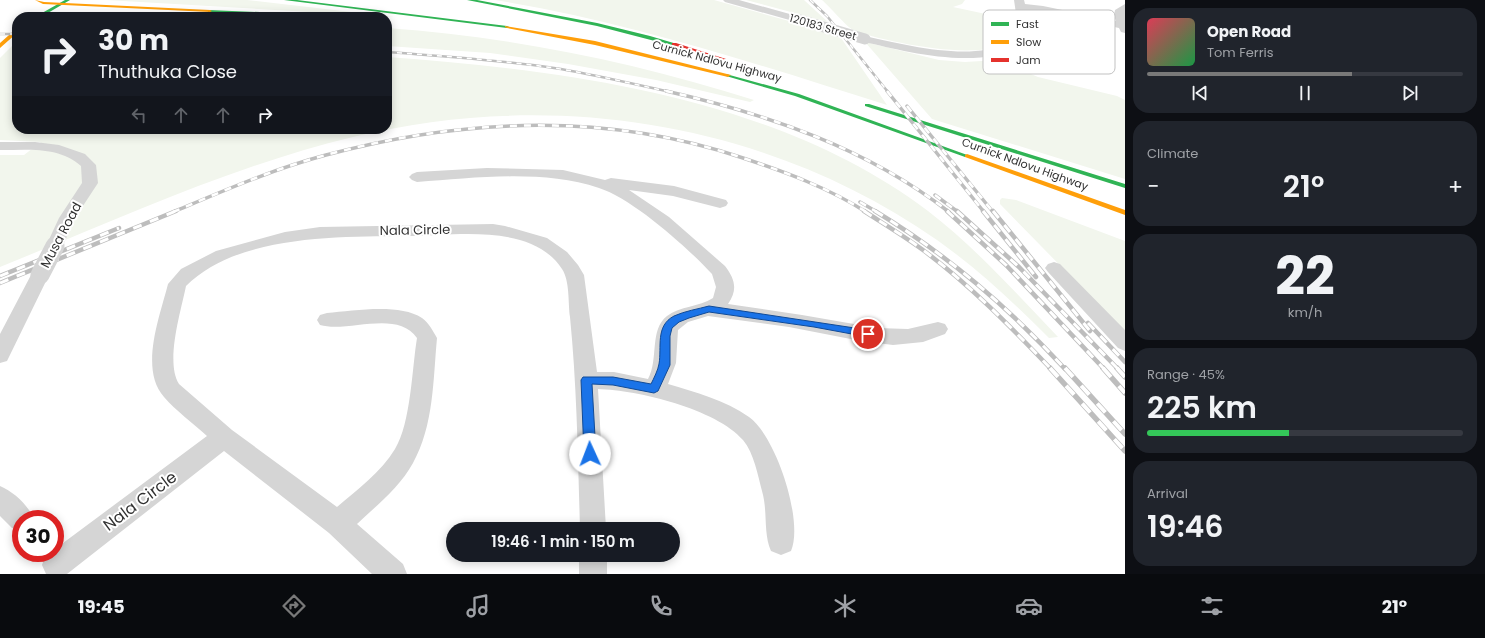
<!DOCTYPE html>
<html lang="en">
<head>
<meta charset="utf-8">
<style>
  body { margin:0; font-family:Poppins,sans-serif; background:#20242c; color:#f1f3f6; height:100vh; display:flex; flex-direction:column; font-size:15px; white-space:nowrap }
  * { box-sizing:border-box; margin:0 }
  p { font-size:13px; color:#9ea1a6 }
  .icon { flex:none; width:22px; height:22px; fill:none; stroke:currentColor; stroke-width:2; stroke-linecap:round; stroke-linejoin:round }
  .map { position:relative; flex:1; overflow:hidden }
  .sheet { display:flex; flex-direction:column; gap:8px; padding:8px; background:#0d0f14; width:360px }
  .sheet>* { flex:none }
  .guide { position:absolute; left:12px; top:12px; width:380px; height:122px; border-radius:16px; box-shadow:0 2px 10px #0003; background:#171b24; color:#f1f3f6; overflow:hidden }
  .speed { position:absolute; left:12px; top:510px; display:flex; gap:8px; font-size:20px; font-weight:700; text-align:center }
  .speed>* { display:grid; place-content:center; width:52px; height:52px; border-radius:50%; background:#171b24; box-shadow:0 2px 10px #0003; line-height:1 }
  .speed .limit { border:6px solid #d22; background:#fff; color:#111 }
  .pin { position:absolute; display:grid; place-items:center; width:34px; height:34px; color:#fff; margin:-17px; border:2px solid #fff; border-radius:50%; box-shadow:0 1px 4px #0007 }
  .me { position:absolute; width:44px; margin:-22px; rotate:358deg; stroke-linejoin:round; filter:drop-shadow(0 0 3px #0008) }
  .turn { display:flex; align-items:center; gap:14px; height:84px; padding:0 20px; font-size:18px }
  .turn .icon { width:52px; height:52px; stroke-width:2.5 }
  .turn b { display:block; font-size:28px; line-height:34px }
  .lanes { display:flex; align-items:center; height:38px; padding:0 20px; background:#0003; justify-content:center; gap:20px; direction:ltr }
  .lanes .off { opacity:.35 }
  .big { font-size:30px; font-weight:600; line-height:1.1 }
  .sheet .card { flex:1; display:flex; flex-direction:column; justify-content:center; gap:6px; min-width:0; padding:0 14px; border-radius:16px; background:#20242c }
  .sheet .dial { align-items:center; gap:0 }
  .dial b { font-size:52px; line-height:1 }
  .song { display:flex; align-items:center; gap:12px }
  .cover { width:48px; height:48px; border-radius:6px; background:linear-gradient(135deg,hsl(350 70% 55%),hsl(140 70% 35%)) }
  .played { height:4px; border-radius:2px; background:linear-gradient(90deg,#797979 65%,#363941 65%) }
  .keys { display:flex; justify-content:space-around; direction:ltr }
  .heat { display:flex; justify-content:space-between; align-items:center; font-size:22px; direction:ltr }
  .charge { height:6px; border-radius:3px; background:linear-gradient(90deg,#34c759 45%,#363941 0) }
  .trip { position:absolute; left:446px; top:522px; width:234px; height:40px; border-radius:20px; background:#171b24; box-shadow:0 2px 10px #0003; font-weight:600; line-height:40px; text-align:center }
  .tab-bar { display:flex; height:64px; justify-content:space-around; align-items:center; background:#090b0e; color:#9ea1a6 }
  .tab-bar .icon { width:28px; height:28px }
  .tab-bar .on { color:#797979 }
  .tab-bar b { font-size:18px; color:#f1f3f6 }
  main { display:flex; flex:1; min-height:0 }
  .map>svg:first-child { display:block }
  .green { fill:#f2f6ed }
  .lines { fill:none; stroke-linecap:round; stroke-linejoin:round }
  .street { fill:#d5d5d5; fill-rule:evenodd }
  .fast { fill:#30b455; fill-rule:evenodd }
  .slow { fill:#ff9f0a; fill-rule:evenodd }
  .jam { fill:#e5322d; fill-rule:evenodd }
  .rail-far3-casing { stroke:#bdbdbd; stroke-width:2.5 }
  .rail-far2-casing { stroke:#bdbdbd; stroke-width:3.5 }
  .rail-far1-casing { stroke:#bdbdbd; stroke-width:4.5 }
  .rail-casing { stroke:#bdbdbd; stroke-width:5.5 }
  .rail-far3 { stroke:#fff; stroke-width:1.5; stroke-dasharray:5; stroke-linecap:butt }
  .rail-far2 { stroke:#fff; stroke-width:2.5; stroke-dasharray:7; stroke-linecap:butt }
  .rail-far1 { stroke:#fff; stroke-width:3; stroke-dasharray:9; stroke-linecap:butt }
  .rail { stroke:#fff; stroke-width:4; stroke-dasharray:12; stroke-linecap:butt }
  .street-bridge-far1 { stroke:#d5d5d5; stroke-width:11 }
  .street-bridge { stroke:#d5d5d5; stroke-width:19 }
  .route { fill:#1a73e8; stroke:#114b97 }
  .labels { text-anchor:middle; dominant-baseline:central; stroke-width:4; stroke-linejoin:round; paint-order:stroke }
  .far-street-label { font-size:11px; fill:#313131; stroke:#fff }
  .street-label { font-size:13px; fill:#313131; stroke:#fff }
  .near-street-label { font-size:16px; fill:#313131; stroke:#fff }
  .key { fill:#fff; stroke:#c1c1c1; stroke-width:1 }
  .key-label { font-size:11px; fill:#313131 }
</style>
</head>
<body>
<main>
<div class="map">
<svg width="1125" height="574" viewBox="0 0 1125 574">
  <rect width="100%" height="100%" fill="#fff"/>
  <path class="green" d="M 106,0 L 247,0 L 395,17 Z
    M 495,0 L 714,0 L 839,35 L 887,105 C 756,64 631,22 495,0 Z
    M 746,0 L 804,0 L 828,22 Z
    M 822,0 L 965,0 L 962,4 L 953,7 L 1014,20 C 1015,24 1017,31 1014,35 C 998,67 880,41 853,30 C 847,27 829,6 822,0 Z
    M 75,13 L 166,17 L 55,17 Z
    M 387,28 C 512,37 634,62 754,100 L 750,102 L 656,80 L 568,64 L 490,53 L 387,46 Z
    M 17,41 L 17,129 L 387,129 L 387,57 C 569,70 779,98 928,211 C 976,248 1016,293 1058,337 L 1049,338 C 1014,303 978,269 937,240 C 768,122 553,88 353,137 C 232,166 116,220 0,267 L 0,155 L 24,155 L 41,142 L 0,140 L 0,58 Z
    M 865,42 L 939,60 L 965,62 L 998,60 L 1038,77 L 1117,96 L 1125,100 L 1125,179 L 932,119 Z
    M 1002,198 L 1016,200 L 1125,241 L 1125,332 L 1000,204 L 1000,200 Z"/>
  <g class="lines">
    <path class="street" d="M 723,0 L 739,0 L 804,18 L 805,20 L 800,23 L 725,2 Z
      M 1014,0 L 1024,0 L 1025,4 L 1043,6 L 1116,21 L 1114,16 L 1115,10 L 1125,4 L 1125,33 L 1121,32 L 1119,28 L 1043,12 L 1026,11 L 1029,35 C 1000,76 906,52 865,42 L 860,39 L 865,36 C 905,45 968,61 1007,44 C 1011,42 1015,38 1019,34 Z
      M 0,142 L 35,142 L 59,145 L 85,154 L 96,165 L 98,183 L 75,218 L 61,250 L 55,251 L 49,250 L 46,246 L 59,218 L 82,183 L 81,166 C 59,146 28,150 0,150 Z
      M 487,168 L 563,170 L 605,180 L 611,178 L 674,186 L 726,200 L 728,203 L 726,206 L 720,208 L 673,196 L 629,190 L 669,217 L 725,266 C 735,279 738,290 728,304 L 802,315 L 877,328 L 908,329 L 938,322 L 945,324 L 948,329 L 945,334 L 923,342 L 893,345 L 861,341 L 789,327 L 708,316 L 688,322 L 678,330 L 676,363 L 668,384 C 695,392 725,400 749,417 C 776,436 804,521 791,551 L 781,555 L 771,551 C 763,533 768,511 762,491 C 758,476 754,453 743,440 C 716,409 638,390 598,389 L 606,529 L 580,529 C 578,458 577,388 570,317 C 568,303 570,281 562,269 C 533,224 459,235 413,236 C 344,237 239,233 186,286 C 181,311 165,362 179,384 L 232,430 L 337,507 C 357,490 381,472 395,449 C 411,423 412,368 417,338 C 397,309 348,333 320,325 L 317,320 L 320,315 L 327,313 C 354,311 399,303 422,318 C 429,323 433,331 437,338 C 433,380 434,425 413,463 C 400,487 377,505 357,524 L 403,564 L 407,574 L 372,574 L 329,533 L 224,451 L 67,574 L 46,574 L 42,565 C 45,557 46,553 55,553 L 55,549 L 207,436 C 193,423 176,411 164,397 C 139,369 160,316 168,284 L 181,269 L 216,251 L 285,232 L 320,227 L 493,224 L 505,226 L 547,238 L 567,252 L 578,265 L 584,275 L 597,372 L 614,372 L 648,379 C 659,359 649,330 667,316 C 680,306 699,307 713,298 L 716,287 L 712,274 C 687,247 633,199 599,188 C 541,169 476,178 417,182 L 412,180 L 409,177 L 412,174 L 417,172 Z
      M 1054,262 L 1060,264 L 1125,330 L 1125,351 L 1118,348 L 1048,272 L 1045,268 L 1048,264 Z
      M 40,269 L 47,271 L 49,275 L 7,361 L 0,363 L 0,334 L 31,275 L 33,271 Z
      M 0,486 C 14,492 28,505 34,519 L 21,519 L 21,531 L 12,528 L 0,516 Z
      M 579,555 L 607,555 L 607,574 L 579,574 Z"/>
    <path class="fast" d="M 65,0 L 70,0 L 41,17 L 35,17 Z
      M 284,0 L 297,0 L 507,26 L 509,27 L 507,28 Z
      M 467,0 L 477,0 L 597,23 L 650,36 L 677,44 L 674,46 L 597,26 Z
      M 208,10 L 309,14 L 311,15 L 309,16 L 210,12 L 208,12 Z
      M 726,74 L 799,94 L 970,156 L 969,157 L 965,157 L 795,96 L 726,76 Z
      M 865,104 L 869,104 L 1125,184 L 1125,188 L 865,106 Z"/>
    <path class="slow" d="M 35,0 L 44,2 L 210,10 L 212,11 L 210,12 L 43,4 Z
      M 505,26 L 595,41 L 731,75 L 728,77 L 595,45 L 507,28 L 505,27 Z
      M 17,28 L 17,33 L 0,48 L 0,43 Z
      M 967,154 L 1125,210 L 1125,215 L 965,157 L 965,155 Z"/>
    <path class="jam" d="M 672,43 L 676,43 L 726,59 L 721,60 L 672,45 Z"/>
    <defs>
      <path id="rail-far3" d="M 810,0 L 827,16 L 888,92
        M 0,34 L 17,34
        M 387,52 C 443,56 499,60 554,68 C 593,74 632,84 671,92"/>
      <path id="rail-far2" d="M 666,91 C 767,114 867,148 949,212
        M 887,91 L 984,212
        M 907,106 L 993,212
        M 935,195 L 958,212
        M 860,202 L 877,212
        M 173,212 C 223,191 273,169 326,155 C 464,118 606,112 743,158 C 785,172 829,188 866,212"/>
      <path id="rail-far1" d="M 864,211 C 884,224 904,236 923,250 C 970,285 1011,327 1051,369
        M 875,211 C 949,256 1007,306 1065,369
        M 947,211 L 1006,265 L 1104,369
        M 957,211 L 1019,267 L 1118,369
        M 983,211 L 1036,277
        M 993,211 L 1090,331
        M 0,276 L 119,228
        M 0,283 L 176,211
        M 1088,323 L 1125,362"/>
      <path id="rail" d="M 1050,368 L 1125,451
        M 1065,368 L 1125,434
        M 1103,368 L 1125,393
        M 1117,368 L 1125,377"/>
    </defs>
    <use href="#rail-far3" class="rail-far3-casing"/>
    <use href="#rail-far2" class="rail-far2-casing"/>
    <use href="#rail-far1" class="rail-far1-casing"/>
    <use href="#rail" class="rail-casing"/>
    <use href="#rail-far3" class="rail-far3"/>
    <use href="#rail-far2" class="rail-far2"/>
    <use href="#rail-far1" class="rail-far1"/>
    <use href="#rail" class="rail"/>
    <path class="street-bridge-far1" d="M 800,20 L 865,39"/>
    <path class="street-bridge" d="M 40,275 L 55,246"/>
  </g>
  <path class="route" d="M 709,306 L 868,330 L 873,334 L 868,337 L 814,327 L 709,312 L 689,318 L 679,322 L 672,328 L 670,336 L 670,365 L 658,391 L 654,393 L 613,385 L 592,384 L 596,454 L 594,458 L 590,459 L 586,458 L 584,454 L 581,380 L 583,377 L 613,377 L 651,384 C 654,378 658,370 659,364 C 662,347 655,326 674,316 C 685,311 698,309 709,306 Z"/>
  <g class="labels">
    <g class="far-street-label">
      <text transform="translate(823 27) rotate(16)">120183 Street</text>
      <text transform="translate(717 61) rotate(15)">Curnick Ndlovu Highway</text>
      <text transform="translate(1025 164) rotate(20)">Curnick Ndlovu Highway</text>
    </g>
    <g class="street-label">
      <text transform="translate(415 230) rotate(-1)">Nala Circle</text>
      <text transform="translate(61 235) rotate(-62)">Musa Road</text>
    </g>
    <g class="near-street-label">
      <text transform="translate(140 501) rotate(-37)">Nala Circle</text>
    </g>
  </g>
  <rect x="983" y="10" width="132" height="64" rx="6" class="key"/>
  <rect x="991" y="22" width="18" height="4" fill="#30b455"/>
  <rect x="991" y="40" width="18" height="4" fill="#ff9f0a"/>
  <rect x="991" y="58" width="18" height="4" fill="#e5322d"/>
  <g class="key-label">
    <text x="1016" y="28">Fast</text>
    <text x="1016" y="46">Slow</text>
    <text x="1016" y="64">Jam</text>
  </g>
</svg>
<div class="speed"><div class="limit">30</div></div>
<div class="pin" style="left:868px;top:334px;background:#d93025"><svg class="icon" aria-label="arrive" viewBox="0 0 24 24"><path d="M6 21V4h12l-3 4 3 4H6"/></svg></div>
<svg class="me" style="left:590px;top:454px" viewBox="-20 -20 40 40"><circle r="19" fill="#fff"/><path d="M0-13L10 11 0 6-10 11z" fill="#1a73e8"/></svg>
<div class="trip">19:46 · 1 min · 150 m</div>
<div class="guide">
<div class="turn"><svg class="icon" aria-label="right" viewBox="0 0 24 24"><path d="M7 20v-9h11M14 6l5 5-5 5"/></svg><div><b>30 m</b>Thuthuka Close</div></div>
<div class="lanes"><svg class="icon off" aria-label="left" viewBox="0 0 24 24"><path d="M17 20v-9H6M10 6l-5 5 5 5"/></svg><svg class="icon off" aria-label="ahead" viewBox="0 0 24 24"><path d="M12 20V5M6 11l6-6 6 6"/></svg><svg class="icon off" aria-label="ahead" viewBox="0 0 24 24"><path d="M12 20V5M6 11l6-6 6 6"/></svg><svg class="icon" aria-label="right" viewBox="0 0 24 24"><path d="M7 20v-9h11M14 6l5 5-5 5"/></svg></div>
</div>
</div>
<section class="sheet">
<div class="card">
<div class="song"><i class="cover"></i><div><b>Open Road</b><p>Tom Ferris</p></div></div>
<div class="played"></div>
<div class="keys"><svg class="icon" aria-label="previous" viewBox="0 0 24 24"><path d="M18 5L8 12l10 7zM5 5v14"/></svg><svg class="icon" aria-label="pause" viewBox="0 0 24 24"><path d="M8 5v14M16 5v14"/></svg><svg class="icon" aria-label="next" viewBox="0 0 24 24"><path d="M6 5l10 7-10 7zM19 5v14"/></svg></div>
</div>
<div class="card"><p>Climate</p>
<div class="heat"><a>−</a><b class="big">21°</b><a>+</a></div>
</div>
<div class="card dial"><b>22</b><p>km/h</p></div>
<div class="card"><p>Range · 45%</p><b class="big">225 km</b><div class="charge"></div></div>
<div class="card"><p>Arrival</p><b class="big">19:46</b></div>
</section>
</main>
<nav class="tab-bar">
<b>19:45</b>
<svg class="icon on" aria-label="directions" viewBox="0 0 24 24"><path d="M12 3l9 9-9 9-9-9zM9 14v-3h6M13 9l2 2-2 2"/></svg>
<svg class="icon" aria-label="music" viewBox="0 0 24 24"><path d="M9 18V5l10-2v13"/><circle cx="6" cy="18" r="3"/><circle cx="16" cy="16" r="3"/></svg>
<svg class="icon" aria-label="phone" viewBox="0 0 24 24"><path d="M5 4h4l2 5-3 2q2 4 5 5l2-3 5 2v4C11 20 4 13 5 4z"/></svg>
<svg class="icon" aria-label="climate" viewBox="0 0 24 24"><path d="M12 3v18M4 7l16 10M4 17L20 7"/></svg>
<svg class="icon" aria-label="car" viewBox="0 0 24 24"><path d="M5 17H2v-5l4-1 3-4h7l3 4 3 1v5h-3M9 17h6M6 11h13"/><circle cx="7" cy="17" r="2"/><circle cx="17" cy="17" r="2"/></svg>
<svg class="icon" aria-label="filters" viewBox="0 0 24 24"><path d="M4 7h16M4 17h16"/><circle cx="9" cy="7" r="2"/><circle cx="15" cy="17" r="2"/></svg>
<b>21°</b>
</nav>
</body>
</html>
